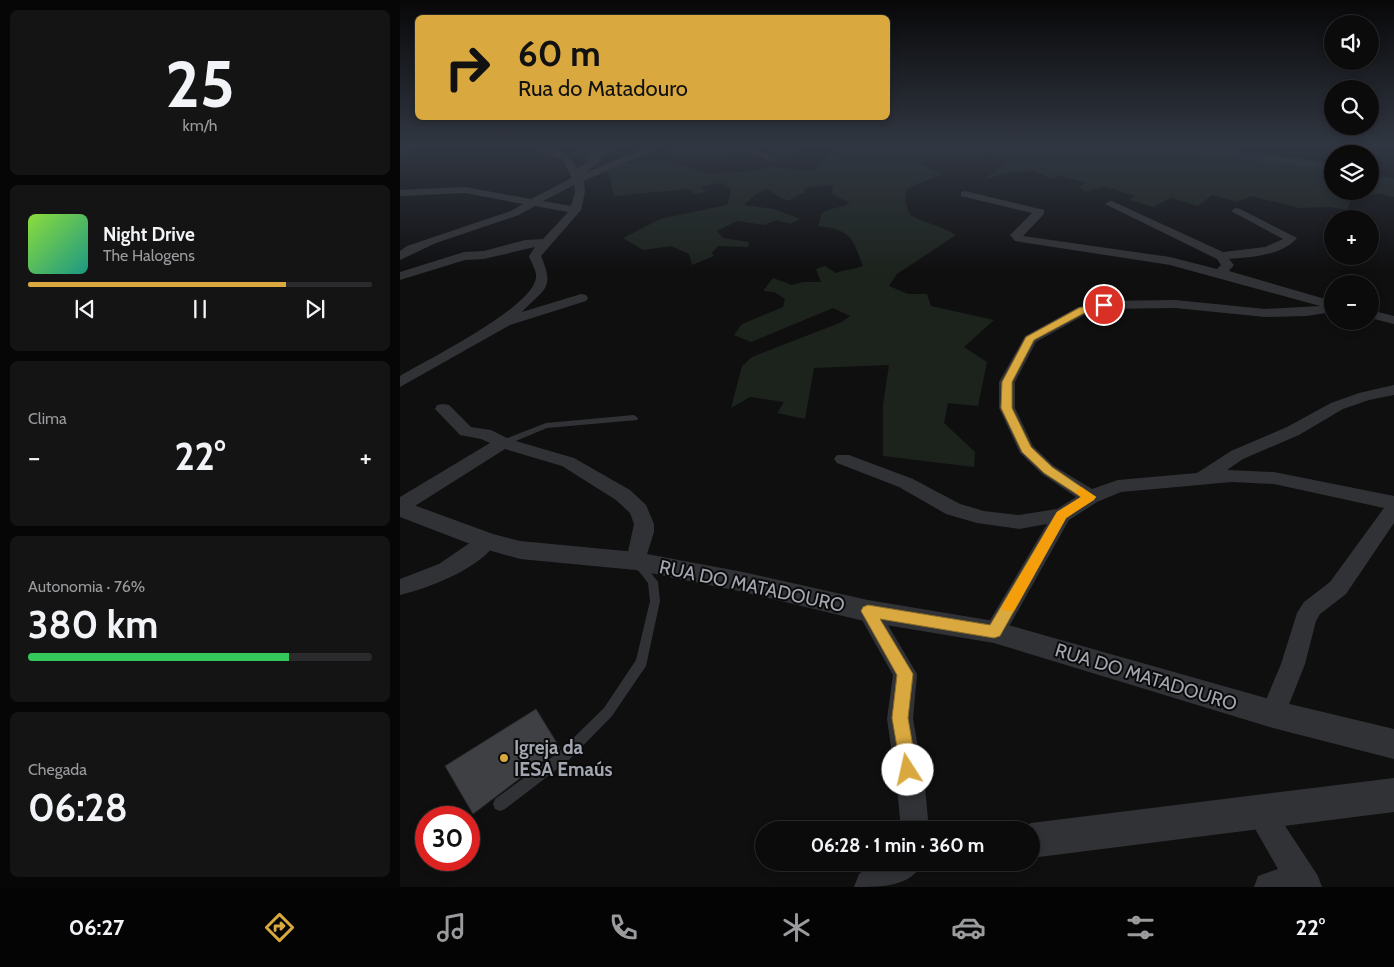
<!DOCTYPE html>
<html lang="pt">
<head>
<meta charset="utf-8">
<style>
  body { margin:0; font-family:Cabin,sans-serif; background:#141415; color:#f1f3f6; height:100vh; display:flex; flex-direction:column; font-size:19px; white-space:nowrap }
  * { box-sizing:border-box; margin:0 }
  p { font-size:16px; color:#9a9b9d }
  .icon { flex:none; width:28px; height:28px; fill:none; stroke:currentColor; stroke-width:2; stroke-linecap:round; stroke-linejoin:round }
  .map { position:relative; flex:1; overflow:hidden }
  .panel { display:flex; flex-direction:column; gap:10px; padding:10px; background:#060607; width:400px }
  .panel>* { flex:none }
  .hud { position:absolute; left:15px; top:15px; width:475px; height:105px; border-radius:8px; box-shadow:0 2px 8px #0003,0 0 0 1px #2b2b2d; background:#d9a93f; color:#111; overflow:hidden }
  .fabs { position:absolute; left:924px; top:15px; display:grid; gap:10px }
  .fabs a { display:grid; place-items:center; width:55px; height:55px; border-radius:50%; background:#0b0b0c; box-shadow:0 2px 8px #0003,0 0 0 1px #2b2b2d; font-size:25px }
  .speed { position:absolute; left:15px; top:806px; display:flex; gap:10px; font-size:25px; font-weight:700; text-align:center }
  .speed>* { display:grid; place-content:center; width:65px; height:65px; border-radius:50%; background:#0b0b0c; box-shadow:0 2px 8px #0003,0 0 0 1px #2b2b2d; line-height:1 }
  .speed .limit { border:8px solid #d22; background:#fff; color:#111 }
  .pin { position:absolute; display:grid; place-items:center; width:42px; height:42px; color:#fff; margin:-21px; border:2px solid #fff; border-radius:50%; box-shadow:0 1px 5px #0007 }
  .me { position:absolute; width:55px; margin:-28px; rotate:350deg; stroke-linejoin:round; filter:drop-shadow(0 0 4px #0008) }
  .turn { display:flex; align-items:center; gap:18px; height:105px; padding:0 20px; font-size:22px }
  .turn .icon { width:65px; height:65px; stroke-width:2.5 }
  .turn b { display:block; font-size:35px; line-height:42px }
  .big { font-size:38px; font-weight:800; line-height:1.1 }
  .panel .card { flex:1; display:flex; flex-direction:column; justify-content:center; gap:8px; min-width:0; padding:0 18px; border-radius:8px; background:#141415 }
  .panel .dial { align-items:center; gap:0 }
  .dial b { font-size:65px; line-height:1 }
  .song { display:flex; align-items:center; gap:15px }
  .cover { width:60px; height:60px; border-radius:8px; background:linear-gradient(135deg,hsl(90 70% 55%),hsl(170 70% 35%)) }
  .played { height:5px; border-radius:2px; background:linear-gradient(90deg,#d9a93f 75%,#2b2b2d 75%) }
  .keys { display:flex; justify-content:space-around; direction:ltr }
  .heat { display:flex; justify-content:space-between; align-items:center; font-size:28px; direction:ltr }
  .charge { height:8px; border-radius:4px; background:linear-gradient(90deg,#34c759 76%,#2b2b2d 0) }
  .trip { position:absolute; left:355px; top:821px; width:285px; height:50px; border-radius:25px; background:#0b0b0c; box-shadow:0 2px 8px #0003,0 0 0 1px #2b2b2d; font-weight:800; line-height:50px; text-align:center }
  .dock { display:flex; height:80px; justify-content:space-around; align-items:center; background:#040405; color:#9a9b9d }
  .dock .icon { width:35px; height:35px }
  .dock .current { color:#d9a93f }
  .dock b { font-size:22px; color:#f1f3f6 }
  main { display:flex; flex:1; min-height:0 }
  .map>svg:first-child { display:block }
  .green { fill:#1c231d }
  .water { fill:#2b3137 }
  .building { fill:#3f4043; stroke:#2a2a2c }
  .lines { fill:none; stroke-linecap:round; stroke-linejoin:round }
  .service { fill:#313235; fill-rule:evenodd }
  .minor { fill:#313235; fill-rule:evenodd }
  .tertiary { fill:#313235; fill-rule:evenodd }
  .route { fill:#d9a93f; stroke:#8d6e29 }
  .slow { fill:#f59e0b }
  .poi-dot { fill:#d9a93f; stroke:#0b0a0b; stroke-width:2 }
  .labels { text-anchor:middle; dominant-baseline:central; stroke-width:4; stroke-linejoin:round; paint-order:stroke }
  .near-street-label { font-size:19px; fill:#a2a6b0; stroke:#0b0a0b }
  .near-poi-label { font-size:19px; font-weight:bold; fill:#a2a6b0; stroke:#0b0a0b; text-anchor:start }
</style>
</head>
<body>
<main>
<section class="panel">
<div class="card dial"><b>25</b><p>km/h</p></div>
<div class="card">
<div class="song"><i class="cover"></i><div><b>Night Drive</b><p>The Halogens</p></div></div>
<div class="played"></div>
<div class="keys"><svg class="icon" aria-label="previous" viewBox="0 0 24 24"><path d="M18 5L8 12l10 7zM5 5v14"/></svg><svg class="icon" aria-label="pause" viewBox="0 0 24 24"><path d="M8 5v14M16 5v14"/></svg><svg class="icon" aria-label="next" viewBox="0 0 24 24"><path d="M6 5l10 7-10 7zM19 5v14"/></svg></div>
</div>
<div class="card"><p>Clima</p>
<div class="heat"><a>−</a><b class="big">22°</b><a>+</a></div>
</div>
<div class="card"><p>Autonomia · 76%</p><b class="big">380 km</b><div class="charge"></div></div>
<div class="card"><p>Chegada</p><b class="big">06:28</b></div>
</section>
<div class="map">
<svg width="994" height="887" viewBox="0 0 994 887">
  <rect width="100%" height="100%" fill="#0f0f10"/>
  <path class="green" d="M 182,147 L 224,147 L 189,161 L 168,153 Z
    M 290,147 L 344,147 L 305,161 L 261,152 Z
    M 364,147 L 402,147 L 372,163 L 362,158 L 379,153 Z
    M 439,147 L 729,148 L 787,152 L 932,170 L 932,193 L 943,194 L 950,202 L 947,210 L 931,207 L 899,208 L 851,196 L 837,202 L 812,195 L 798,206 L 771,198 L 753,207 L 730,200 L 735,196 L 704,186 L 686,192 L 678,187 L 687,183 L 656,175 L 655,180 L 632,170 L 606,173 L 583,180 L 611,159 L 590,152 L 570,161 L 550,155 L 515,163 L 543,174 L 507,189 L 505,201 L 510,215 C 525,223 542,226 556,235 L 497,274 L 489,286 L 508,294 L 527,294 L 531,306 L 594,320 L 564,347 L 587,362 L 578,406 L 548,403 L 544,423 L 575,452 L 574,467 L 483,456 L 483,405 L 489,365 L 414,368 L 405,419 L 377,413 L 384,402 L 350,397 L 331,408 L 342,366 L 352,357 L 442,322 L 450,316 L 433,308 L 351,342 L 334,335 L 342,324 L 383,307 L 385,299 L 374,292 L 363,291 L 373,278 L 392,285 L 403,282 L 421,282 L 416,269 L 425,266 L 436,273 C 446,269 453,270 463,266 C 452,237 451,230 418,226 L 422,213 C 432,207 443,208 450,203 L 432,194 L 433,185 L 404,188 L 405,192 L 387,201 L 367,189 L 356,194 L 344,205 L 374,209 L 400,219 L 390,224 L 377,220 L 364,225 L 337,221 L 317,231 L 323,238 L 349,242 L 348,247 L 318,246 L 312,253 L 314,256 L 292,265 L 289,254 L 271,246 L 243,250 L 223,238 L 260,219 L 327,205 L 331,190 L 321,183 L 300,187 L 306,192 L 295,194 L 288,189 L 214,196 L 208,171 L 217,164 L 263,160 L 305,173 L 344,172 L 374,167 L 412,171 Z
    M 970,175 L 994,178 L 994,197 L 981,194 L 954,195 L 951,191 L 970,191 Z"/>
  <path class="water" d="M 681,147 L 807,147 L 932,163 L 932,170 L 787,152 Z"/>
  <path class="building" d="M 136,709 L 160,748 L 73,814 L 45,766 Z"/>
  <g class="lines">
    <path class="service" d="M 234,415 L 238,418 L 237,420 L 147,428 L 106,445 L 103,446 L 99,443 L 100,441 L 146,423 Z
      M 238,560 L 242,561 L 258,582 L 260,601 L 246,666 L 212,716 L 169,760 L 105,809 L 100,811 L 95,809 L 93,804 L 95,799 L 159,752 L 204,708 L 236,660 L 250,601 L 248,583 L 233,564 L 234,561 Z"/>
    <path class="minor" d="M 4,147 L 16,147 L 0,155 L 0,149 Z
      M 133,147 C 155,147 166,149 177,169 L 190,160 L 186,157 L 188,155 L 200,147 L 209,147 L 206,153 L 198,157 L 201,160 L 199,162 L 185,173 L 248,147 L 260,147 L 184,181 L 185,192 L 181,210 L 141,256 C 155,289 145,288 122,312 L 181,294 L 186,295 L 188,298 L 186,301 L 110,325 L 0,387 L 0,376 C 27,360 132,308 136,278 C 137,271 131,262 129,256 L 135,247 L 84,259 L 65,260 L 0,280 L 0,272 L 64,252 L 84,251 L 125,240 L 143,239 L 168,212 L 135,206 L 119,215 L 36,243 L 0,260 L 0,251 L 7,246 L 111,211 L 123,204 L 65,193 L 0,196 L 0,190 L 65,187 L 131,199 L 172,178 L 163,160 ZM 174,185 L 175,192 L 171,206 L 143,201 Z
      M 312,147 L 358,149 L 372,157 L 367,160 L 356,154 Z
      M 565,191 L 644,210 L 644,214 L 623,236 L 770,257 L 817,269 L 821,265 L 817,259 L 705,204 L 710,201 L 714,202 L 823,252 L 865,247 L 883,239 L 831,211 L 836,208 L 840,209 L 897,238 C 882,256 851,257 829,259 L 834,265 L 829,271 L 932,301 L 932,312 L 907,316 L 865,317 L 775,308 L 704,309 L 688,313 L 636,342 L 615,382 L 615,408 L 633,446 L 654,466 L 692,489 L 718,480 L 797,473 L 831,451 L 887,427 L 931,403 L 959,393 L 994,385 L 994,395 L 969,400 L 943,409 L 899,435 L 843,459 L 827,470 L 874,472 L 994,496 L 994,523 L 946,594 L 920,614 L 916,621 L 905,664 L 882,722 L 873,725 L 864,722 L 860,714 L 881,664 L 897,613 L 904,602 L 930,582 L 984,508 L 874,484 L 832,482 L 721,492 L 697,502 L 669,520 L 602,639 L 594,641 L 586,639 L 583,632 L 647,524 L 619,529 L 577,523 L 546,514 L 499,487 L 437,463 L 434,459 L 437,455 L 449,455 L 513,479 L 560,504 L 584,511 L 619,515 L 657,509 L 676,497 L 642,474 L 620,453 L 599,408 L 599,382 L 625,336 L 678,307 L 704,301 L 775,300 L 865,309 L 920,306 L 770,265 L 615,241 L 610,235 L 632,213 L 561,196 L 561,192 Z
      M 970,310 L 994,316 L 994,324 L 970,318 Z
      M 43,404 L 49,405 L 71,427 L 91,430 L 109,439 L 174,458 L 230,490 L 246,505 L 254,524 L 254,532 L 243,567 L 236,569 L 229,567 L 226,561 L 234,524 L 230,513 L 216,500 L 162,466 L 105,449 L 7,511 L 0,513 L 0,497 L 90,443 L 81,439 L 60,435 L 35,409 L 37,405 Z
      M 87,534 L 94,536 L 97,541 C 82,568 29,588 0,595 L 0,579 L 39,564 L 80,536 Z
      M 468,602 L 476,605 L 517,674 L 513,719 L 525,787 L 529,830 L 501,830 L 497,787 L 487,719 L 493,675 L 457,611 L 460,605 Z
      M 860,799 L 870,803 L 918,876 L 922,887 L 854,887 L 858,876 L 878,869 L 846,813 L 850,803 Z"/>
    <path class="tertiary" d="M 0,500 L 93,534 L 120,541 L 236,552 L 343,572 L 468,600 L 594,621 L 873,700 L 994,729 L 994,759 L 873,728 L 594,643 L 468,622 L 343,592 L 236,570 L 120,559 L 78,547 L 0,517 Z
      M 994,778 L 994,812 L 631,858 L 631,830 L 618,830 L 631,823 Z
      M 475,862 L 524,862 C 510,887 483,887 454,887 L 459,874 Z"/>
  </g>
  <linearGradient id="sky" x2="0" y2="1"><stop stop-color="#080809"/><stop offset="0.54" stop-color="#313742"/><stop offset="1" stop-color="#313742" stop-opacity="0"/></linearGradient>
  <rect width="994" height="271" fill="url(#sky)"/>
  <path class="route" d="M 704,302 L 708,305 L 707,307 L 686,312 L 634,340 L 612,382 L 612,408 L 631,447 L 652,467 L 696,497 L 666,518 L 600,636 L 594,638 L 480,619 L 513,674 L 508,718 L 517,770 L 515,776 L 508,778 L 502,776 L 492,718 L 497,675 L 461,611 L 463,607 L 468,605 L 590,625 L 657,512 L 681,497 L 644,473 L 622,452 L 601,408 L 602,382 L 626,337 L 679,308 Z"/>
  <path class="slow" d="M 681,487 L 696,497 L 694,500 L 666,518 L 614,611 L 604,611 L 602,607 L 604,603 L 657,512 L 681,497 L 675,492 Z"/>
  <circle class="poi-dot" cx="104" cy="758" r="5"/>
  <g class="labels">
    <g class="near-street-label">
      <text transform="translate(352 586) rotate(12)">RUA DO MATADOURO</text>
      <text transform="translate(746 677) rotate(17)">RUA DO MATADOURO</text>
    </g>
    <g class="near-poi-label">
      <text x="114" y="747">Igreja da<tspan x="114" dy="22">IESA Emaús</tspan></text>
    </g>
  </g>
</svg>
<div class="fabs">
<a><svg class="icon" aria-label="sound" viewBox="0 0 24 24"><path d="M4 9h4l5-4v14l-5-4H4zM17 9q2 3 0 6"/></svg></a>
<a><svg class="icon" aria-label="search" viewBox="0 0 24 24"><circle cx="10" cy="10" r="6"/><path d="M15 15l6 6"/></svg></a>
<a><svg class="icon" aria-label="layers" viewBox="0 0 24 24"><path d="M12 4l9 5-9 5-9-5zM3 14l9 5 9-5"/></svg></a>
<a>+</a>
<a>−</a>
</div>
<div class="speed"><div class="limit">30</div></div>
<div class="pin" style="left:704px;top:305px;background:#d93025"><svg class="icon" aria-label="arrive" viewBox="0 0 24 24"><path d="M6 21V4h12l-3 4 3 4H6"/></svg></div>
<svg class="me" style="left:508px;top:770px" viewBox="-20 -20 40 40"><circle r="19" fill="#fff"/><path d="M0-13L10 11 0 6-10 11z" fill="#d9a93f"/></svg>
<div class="trip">06:28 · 1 min · 360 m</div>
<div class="hud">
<div class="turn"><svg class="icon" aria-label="right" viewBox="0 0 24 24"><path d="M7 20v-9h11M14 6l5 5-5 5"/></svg><div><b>60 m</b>Rua do Matadouro</div></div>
</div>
</div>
</main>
<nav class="dock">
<b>06:27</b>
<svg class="icon current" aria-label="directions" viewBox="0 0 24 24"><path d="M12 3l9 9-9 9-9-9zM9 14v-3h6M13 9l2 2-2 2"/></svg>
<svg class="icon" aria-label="music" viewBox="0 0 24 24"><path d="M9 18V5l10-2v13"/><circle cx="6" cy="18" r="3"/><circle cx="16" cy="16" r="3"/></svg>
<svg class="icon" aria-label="phone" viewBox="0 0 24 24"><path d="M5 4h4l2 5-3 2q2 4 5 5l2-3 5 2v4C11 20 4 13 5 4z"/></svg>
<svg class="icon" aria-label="climate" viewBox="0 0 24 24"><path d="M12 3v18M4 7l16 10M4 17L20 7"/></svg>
<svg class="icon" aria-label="car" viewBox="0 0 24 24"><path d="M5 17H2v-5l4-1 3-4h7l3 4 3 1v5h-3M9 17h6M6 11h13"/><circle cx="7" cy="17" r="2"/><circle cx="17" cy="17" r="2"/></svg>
<svg class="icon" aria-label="filters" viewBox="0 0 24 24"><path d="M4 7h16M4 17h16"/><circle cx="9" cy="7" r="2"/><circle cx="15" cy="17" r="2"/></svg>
<b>22°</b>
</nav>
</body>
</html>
